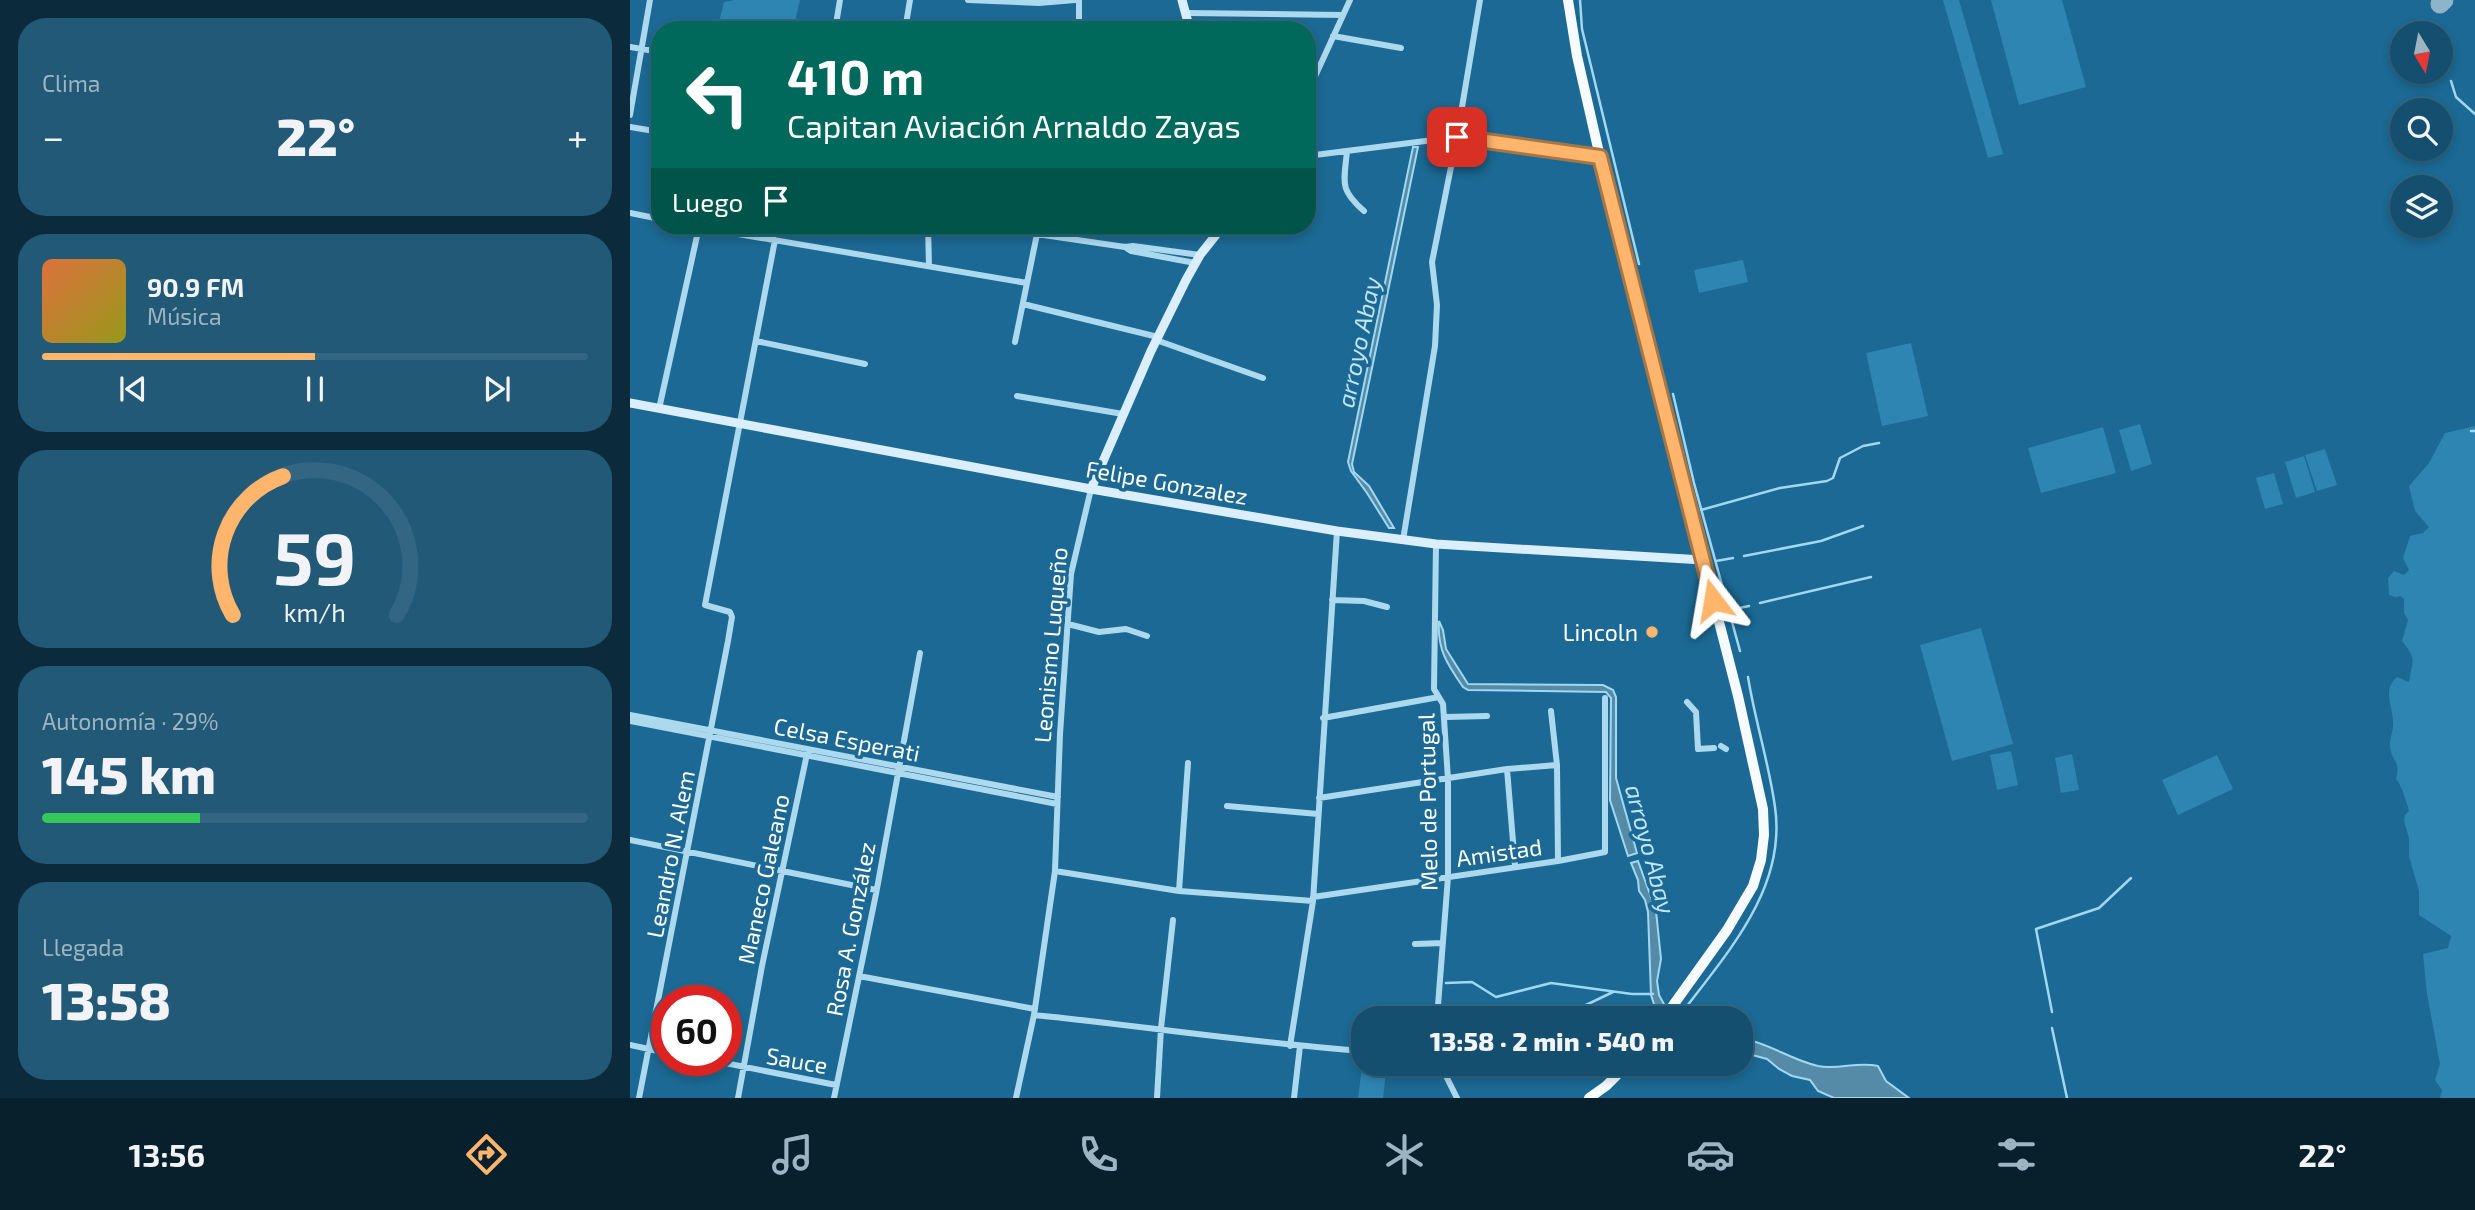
<!DOCTYPE html>
<html lang="es">
<head>
<meta charset="utf-8">
<style>
  body { margin:0; font-family:"Exo 2",sans-serif; background:#215977; color:#f1f3f6; height:100vh; display:flex; flex-direction:column; font-size:26px; white-space:nowrap }
  * { box-sizing:border-box; margin:0 }
  p { font-size:23px; color:#9db5c3 }
  .icon { flex:none; width:38px; height:38px; fill:none; stroke:currentColor; stroke-width:2; stroke-linecap:round; stroke-linejoin:round }
  .map { position:relative; flex:1; overflow:hidden }
  .details { display:flex; flex-direction:column; gap:18px; padding:18px; background:#0b2b3d; width:630px }
  .details>* { flex:none }
  .top-card { position:absolute; left:21px; top:21px; width:665px; height:214px; border-radius:28px; box-shadow:0 4px 10px #0003,0 0 0 2px #336682; background:#00695c; color:#fff; overflow:hidden }
  .needle { width:46px; rotate:170deg }
  .fabs { position:absolute; left:1760px; top:21px; display:grid; gap:14px }
  .fabs a { display:grid; place-items:center; width:63px; height:63px; border-radius:50%; background:#144f6f; box-shadow:0 4px 10px #0003,0 0 0 2px #336682; font-size:35px }
  .speed { position:absolute; left:21px; top:985px; display:flex; gap:14px; font-size:35px; font-weight:700; text-align:center }
  .speed>* { display:grid; place-content:center; width:91px; height:91px; border-radius:50%; background:#144f6f; box-shadow:0 4px 10px #0003,0 0 0 2px #336682; line-height:1 }
  .speed .limit { border:10px solid #d22; background:#fff; color:#111 }
  .pin { position:absolute; display:grid; place-items:center; width:60px; height:60px; color:#fff; margin:-30px; border-radius:14px; box-shadow:0 4px 10px #0006 }
  .me { position:absolute; width:77px; margin:-38px; rotate:346deg; stroke-linejoin:round; filter:drop-shadow(0 0 5px #0008) }
  .turn { display:flex; align-items:center; gap:24px; height:147px; padding:0 21px; font-size:32px }
  .turn .icon { width:91px; height:91px; stroke-width:2.5 }
  .turn b { display:block; font-size:49px; line-height:60px }
  .then { display:flex; align-items:center; height:66px; padding:0 21px; background:#0003; gap:14px; font-size:26px }
  .big { font-size:52px; font-weight:800; line-height:1.1 }
  .details .widget { flex:1; display:flex; flex-direction:column; justify-content:center; gap:10px; min-width:0; padding:0 24px; border-radius:28px; background:#215977 }
  .details .dial { align-items:center; gap:0 }
  .dial svg { height:182px; overflow:visible; fill:none; stroke:#336682; stroke-width:7; stroke-linecap:round; text-anchor:middle }
  .dial text { fill:#f1f3f6; stroke:none }
  .song { display:flex; align-items:center; gap:21px }
  .cover { width:84px; height:84px; border-radius:10px; background:linear-gradient(135deg,hsl(20 70% 55%),hsl(60 70% 35%)) }
  .played { height:7px; border-radius:4px; background:linear-gradient(90deg,#ffb56b 50%,#336682 50%) }
  .keys { display:flex; justify-content:space-around; direction:ltr }
  .heat { display:flex; justify-content:space-between; align-items:center; font-size:38px; direction:ltr }
  .charge { height:10px; border-radius:5px; background:linear-gradient(90deg,#34c759 29%,#336682 0) }
  .trip { position:absolute; left:721px; top:1006px; width:402px; height:70px; border-radius:28px; background:#144f6f; box-shadow:0 4px 10px #0003,0 0 0 2px #336682; font-weight:800; line-height:70px; text-align:center }
  .menu { display:flex; height:112px; justify-content:space-around; align-items:center; background:#08202c; color:#9db5c3 }
  .menu .icon { width:49px; height:49px }
  .menu .on { color:#ffb56b }
  .menu b { font-size:32px; color:#f1f3f6 }
  main { display:flex; flex:1; min-height:0 }
  .map>svg:first-child { display:block }
  .green { fill:#2e85b2 }
  .water { fill:#558ba7; stroke:#a0d7f1; stroke-width:2 }
  .lines { fill:none; stroke-linecap:round; stroke-linejoin:round }
  .stream { stroke:#a0d7f1; stroke-width:2.5 }
  .taxiway { stroke:#8db4ca; stroke-width:19 }
  .street { stroke:#add9ef; stroke-width:6 }
  .secondary { stroke:#daeffb; stroke-width:9 }
  .primary { stroke:#f5fbff; stroke-width:10 }
  .route-casing { stroke:#a67646; stroke-width:18 }
  .route { stroke:#ffb56b; stroke-width:12 }
  .poi-dot { fill:#ffb56b; stroke:#1b6994; stroke-width:2.5 }
  .labels { text-anchor:middle; dominant-baseline:central; stroke-width:7; stroke-linejoin:round; paint-order:stroke }
  .street-label { font-size:23px; fill:#fff; stroke:#1b6994 }
  .poi-label { font-size:23px; fill:#fff; stroke:#1b6994; text-anchor:end }
  .water-label { font-size:24px; font-style:italic; fill:#c0e5f7; stroke:#1b6994 }
</style>
</head>
<body>
<main>
<section class="details">
<div class="widget"><p>Clima</p>
<div class="heat"><a>−</a><b class="big">22°</b><a>+</a></div>
</div>
<div class="widget">
<div class="song"><i class="cover"></i><div><b>90.9 FM</b><p>Música</p></div></div>
<div class="played"></div>
<div class="keys"><svg class="icon" aria-label="previous" viewBox="0 0 24 24"><path d="M18 5L8 12l10 7zM5 5v14"/></svg><svg class="icon" aria-label="pause" viewBox="0 0 24 24"><path d="M8 5v14M16 5v14"/></svg><svg class="icon" aria-label="next" viewBox="0 0 24 24"><path d="M6 5l10 7-10 7zM19 5v14"/></svg></div>
</div>
<div class="widget dial"><svg viewBox="0 0 100 80">
<path d="M14 69A42 42 0 1 1 86 69"/>
<path d="M14 69A42 42 0 0 1 36 8" stroke="#ffb56b"/>
<text x="50" y="56" font-size="32" font-weight="700">59</text>
<text x="50" y="72" font-size="11">km/h</text>
</svg></div>
<div class="widget"><p>Autonomía · 29%</p><b class="big">145 km</b><div class="charge"></div></div>
<div class="widget"><p>Llegada</p><b class="big">13:58</b></div>
</section>
<div class="map">
<svg width="1845" height="1098" viewBox="0 0 1845 1098">
  <rect width="100%" height="100%" fill="#1b6994"/>
  <path class="green" d="M 105,0 L 170,0 L 163,30 L 111,30 L 88,26 L 94,2 Z
    M 1313,0 L 1329,0 L 1373,154 L 1358,158 Z
    M 1361,0 L 1432,0 L 1456,87 L 1389,105 Z
    M 1113,260 L 1118,282 L 1069,293 L 1064,270 Z
    M 1281,343 L 1298,416 L 1252,426 L 1236,353 Z
    M 1510,424 L 1522,464 L 1501,471 L 1489,430 Z
    M 1845,426 L 1845,1098 L 1810,1098 L 1812,1090 L 1805,1080 L 1810,1064 L 1797,994 L 1793,954 L 1818,948 L 1821,936 L 1789,915 L 1789,891 L 1779,856 L 1779,838 L 1774,821 L 1775,815 L 1779,811 C 1777,803 1771,784 1766,779 C 1771,760 1762,763 1760,747 C 1759,740 1763,732 1763,725 C 1764,707 1751,690 1767,677 L 1779,682 C 1782,660 1788,661 1772,641 L 1778,620 L 1774,613 L 1774,599 L 1771,596 L 1765,597 L 1759,595 L 1758,578 L 1764,571 L 1774,575 L 1779,570 L 1773,558 L 1780,536 L 1793,533 L 1799,527 L 1785,511 L 1779,486 L 1799,463 L 1815,433 Z
    M 1473,427 L 1486,473 L 1411,493 L 1398,448 Z
    M 1695,449 L 1707,485 L 1687,491 L 1675,455 Z
    M 1674,456 L 1685,492 L 1666,498 L 1655,462 Z
    M 1644,473 L 1653,504 L 1635,509 L 1626,478 Z
    M 1351,628 L 1383,744 L 1322,761 L 1290,645 Z
    M 1381,751 L 1388,785 L 1367,790 L 1360,755 Z
    M 1442,754 L 1449,790 L 1431,793 L 1425,758 Z
    M 1587,755 L 1603,789 L 1548,815 L 1532,780 Z
    M 733,1060 L 733,1064 L 757,1064 L 753,1098 L 728,1098 Z"/>
  <path class="water" d="M 783,147 L 788,147 L 722,464 L 724,472 L 739,486 L 764,528 L 759,528 L 737,493 L 721,471 L 718,462 Z
    M 809,621 L 813,630 L 816,649 L 838,684 L 973,685 L 983,690 L 986,697 L 986,778 L 1007,853 L 998,856 L 980,800 L 981,698 L 976,692 L 838,690 L 833,687 C 817,664 807,649 809,621 Z
    M 1008,861 L 1026,911 L 1031,959 L 1027,981 L 1029,995 L 1035,1006 L 1031,1012 L 1025,1007 L 1021,995 L 1018,912 L 1015,900 L 1009,891 L 1008,880 L 1001,863 Z
    M 1111,1038 C 1139,1043 1161,1060 1188,1066 C 1209,1070 1228,1061 1248,1066 L 1256,1081 L 1279,1098 L 1204,1098 L 1188,1091 L 1180,1080 L 1162,1076 L 1149,1069 L 1137,1059 L 1111,1052 Z"/>
  <g class="lines">
    <path class="stream" d="M 950,0 L 952,29 L 1009,264
      M 1821,81 L 1826,97 L 1845,114
      M 1043,394 L 1064,483 L 1110,651
      M 1841,431 L 1845,431
      M 1071,510 L 1150,488 L 1197,481 L 1203,478 L 1210,458 L 1233,446 L 1249,443
      M 1114,556 L 1191,541 L 1233,526
      M 1086,561 L 1103,558
      M 1130,603 L 1241,577
      M 1100,610 L 1119,606
      M 816,983 L 842,982 L 866,997 L 921,983 L 1002,994 L 1023,994
      M 1422,1012 L 1406,929 L 1469,908 L 1501,878
      M 1051,1014 C 1096,954 1157,889 1145,807 C 1139,763 1125,721 1118,677
      M 929,1018 L 983,992
      M 1422,1028 L 1437,1098"/>
    <path class="taxiway" d="M 1810,4 L 1814,0"/>
    <path class="street" d="M 338,0 L 409,3 L 445,0
      M 449,0 L 449,30
      M 556,13 L 712,15
      M 205,30 L 210,0
      M 275,30 L 280,0
      M 703,36 L 771,48
      M 0,47 L 30,52
      M 677,94 L 720,0
      M 0,115 L 20,0
      M 0,127 L 30,132
      M 717,151 C 714,183 709,189 734,211
      M 677,156 L 827,137 L 970,157
      M 0,213 L 30,219
      M 61,226 L 397,283
      M 298,226 L 299,266
      M 352,226 L 495,247 L 503,246 L 570,255
      M 495,247 L 501,251 L 565,263
      M 393,304 L 528,337
      M 526,340 L 633,378
      M 126,341 L 235,364
      M 385,342 L 407,234
      M 387,396 L 493,414
      M 29,409 L 69,227
      M 773,540 L 805,346 L 807,305 L 802,262 L 827,137 L 850,0
      M 806,544 L 804,689 L 813,704 L 818,779 L 818,877 L 807,1018
      M 702,600 L 734,601 L 757,607
      M 438,624 L 469,632 L 496,629 L 517,636
      M 1057,702 L 1066,712 L 1068,749 L 1084,748
      M 921,711 L 927,765 L 928,861
      M 0,715 L 428,797
      M 815,717 L 857,716
      M 693,718 L 809,697
      M 0,721 L 427,804
      M 1091,746 L 1096,749
      M 877,769 L 885,866
      M 689,798 L 877,769 L 927,765
      M 597,806 L 688,814
      M 0,840 L 246,890
      M 425,871 L 549,891 L 683,901
      M 549,891 L 558,763
      M 683,897 L 928,861 L 975,852 L 975,698
      M 785,944 L 813,943
      M 229,976 L 405,1009
      M 404,1015 C 514,1026 623,1043 733,1051
      M 921,1018 L 927,1016
      M 0,1045 L 37,1053
      M 660,1046 L 683,901 L 707,531
      M 80,1060 L 206,1085
      M 810,1064 L 827,1098
      M 814,1072 L 830,1064
      M 9,1098 L 98,641 L 102,617 L 100,612 L 75,605 L 145,240
      M 108,1098 L 132,966 L 177,754
      M 204,1098 L 246,894 L 290,653
      M 386,1098 L 404,1015 L 425,871 L 430,734 L 441,574 L 461,489
      M 527,1098 L 531,1028 L 543,920
      M 664,1098 L 670,1046"/>
    <path class="secondary" d="M 552,0 L 560,30
      M 0,403 L 461,489 L 707,531 L 806,544 L 1073,560
      M 461,489 L 521,351 L 556,280 L 570,255 L 593,226"/>
    <path class="primary" d="M 938,0 L 947,56 L 970,157 L 1108,696 L 1133,809 L 1134,835 L 1131,860 L 1123,886 L 1097,930 L 1034,1018
      M 959,1098 L 976,1086 L 998,1064"/>
  </g>
  <g class="lines">
    <defs>
      <path id="route" d="M 827,137 L 970,157 L 1083,600"/>
    </defs>
    <use href="#route" class="route-casing"/>
    <use href="#route" class="route"/>
  </g>
  <circle class="poi-dot" cx="1022" cy="632" r="7"/>
  <g class="labels">
    <g class="street-label">
      <text transform="translate(537 482) rotate(10)">Felipe Gonzalez</text>
      <text transform="translate(420 645) rotate(-85)">Leonismo Luqueño</text>
      <text transform="translate(217 739) rotate(11)">Celsa Esperati</text>
      <text transform="translate(797 802) rotate(-91)">Melo de Portugal</text>
      <text transform="translate(869 852) rotate(-8)">Amistad</text>
      <text transform="translate(40 854) rotate(-79)">Leandro N. Alem</text>
      <text transform="translate(133 879) rotate(-78)">Maneco Galeano</text>
      <text transform="translate(220 929) rotate(-79)">Rosa A. González</text>
      <text transform="translate(167 1060) rotate(10)">Sauce</text>
    </g>
    <g class="poi-label">
      <text x="1008" y="632">Lincoln</text>
    </g>
    <g class="water-label">
      <text transform="translate(728 342) rotate(-78)">arroyo Abay</text>
      <text transform="translate(1021 849) rotate(75)">arroyo Abay</text>
    </g>
  </g>
</svg>
<div class="fabs">
<a><svg class="needle" viewBox="-14 -14 28 28"><path d="M0-13l5 13h-10z" fill="#e53935"/><path d="M0 13l5-13h-10z" fill="#9db5c3"/></svg></a>
<a><svg class="icon" aria-label="search" viewBox="0 0 24 24"><circle cx="10" cy="10" r="6"/><path d="M15 15l6 6"/></svg></a>
<a><svg class="icon" aria-label="layers" viewBox="0 0 24 24"><path d="M12 4l9 5-9 5-9-5zM3 14l9 5 9-5"/></svg></a>
</div>
<div class="speed"><div class="limit">60</div></div>
<div class="pin" style="left:827px;top:137px;background:#d93025"><svg class="icon" aria-label="arrive" viewBox="0 0 24 24"><path d="M6 21V4h12l-3 4 3 4H6"/></svg></div>
<svg class="me" style="left:1083px;top:600px" viewBox="-20 -20 40 40"><path d="M0-17L14 15 0 8-14 15z" fill="#ffb56b" stroke="#fff" stroke-width="4"/></svg>
<div class="trip">13:58 · 2 min · 540 m</div>
<div class="top-card">
<div class="turn"><svg class="icon" aria-label="left" viewBox="0 0 24 24"><path d="M17 20v-9H6M10 6l-5 5 5 5"/></svg><div><b>410 m</b>Capitan Aviación Arnaldo Zayas</div></div>
<div class="then">Luego<svg class="icon" aria-label="arrive" viewBox="0 0 24 24"><path d="M6 21V4h12l-3 4 3 4H6"/></svg></div>
</div>
</div>
</main>
<nav class="menu">
<b>13:56</b>
<svg class="icon on" aria-label="directions" viewBox="0 0 24 24"><path d="M12 3l9 9-9 9-9-9zM9 14v-3h6M13 9l2 2-2 2"/></svg>
<svg class="icon" aria-label="music" viewBox="0 0 24 24"><path d="M9 18V5l10-2v13"/><circle cx="6" cy="18" r="3"/><circle cx="16" cy="16" r="3"/></svg>
<svg class="icon" aria-label="phone" viewBox="0 0 24 24"><path d="M5 4h4l2 5-3 2q2 4 5 5l2-3 5 2v4C11 20 4 13 5 4z"/></svg>
<svg class="icon" aria-label="climate" viewBox="0 0 24 24"><path d="M12 3v18M4 7l16 10M4 17L20 7"/></svg>
<svg class="icon" aria-label="car" viewBox="0 0 24 24"><path d="M5 17H2v-5l4-1 3-4h7l3 4 3 1v5h-3M9 17h6M6 11h13"/><circle cx="7" cy="17" r="2"/><circle cx="17" cy="17" r="2"/></svg>
<svg class="icon" aria-label="filters" viewBox="0 0 24 24"><path d="M4 7h16M4 17h16"/><circle cx="9" cy="7" r="2"/><circle cx="15" cy="17" r="2"/></svg>
<b>22°</b>
</nav>
</body>
</html>
